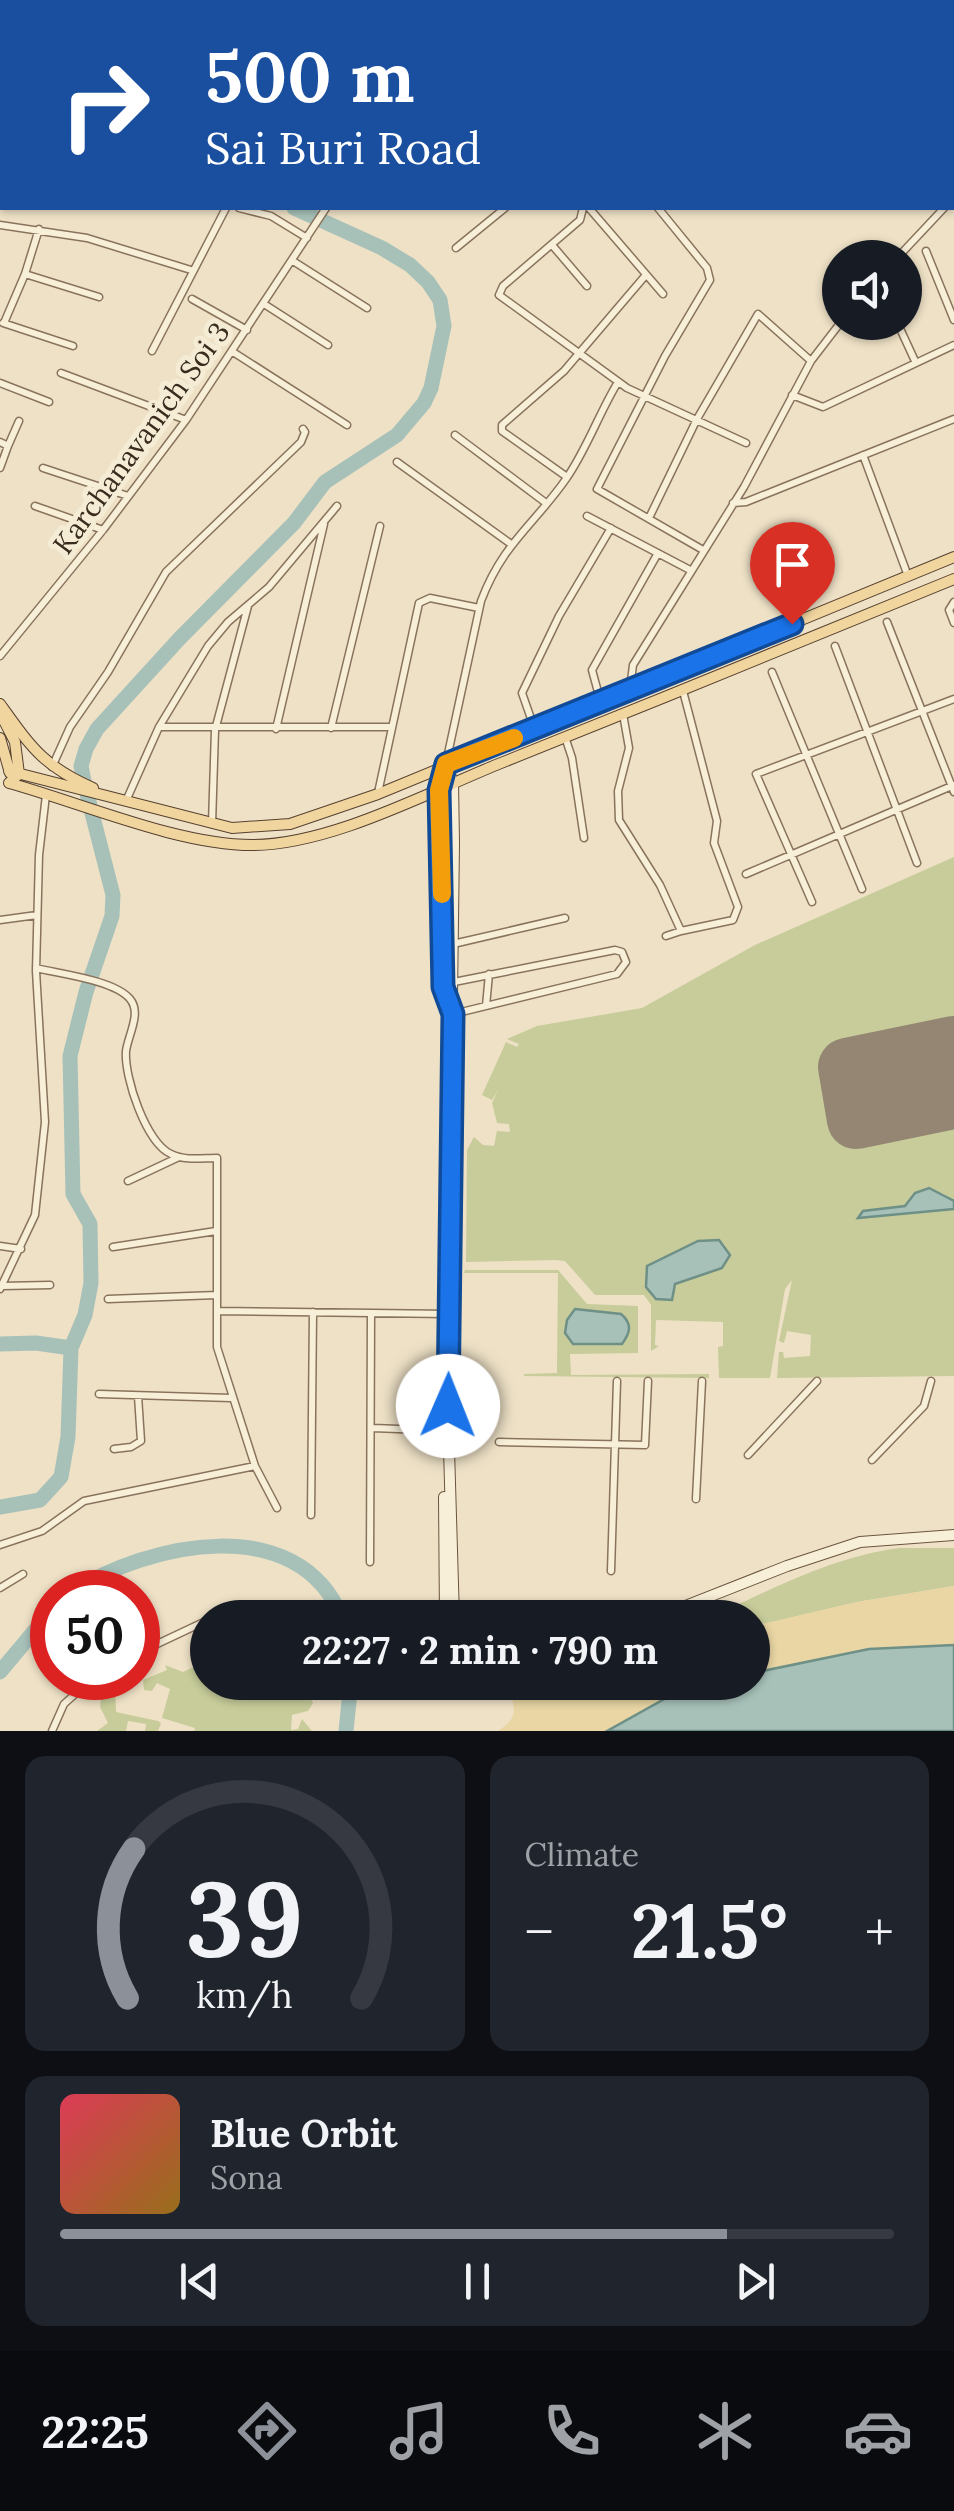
<!DOCTYPE html>
<html lang="en">
<head>
<meta charset="utf-8">
<style>
  body { margin:0; font-family:Lora,serif; background:#20242c; color:#f1f3f6; height:100vh; display:flex; flex-direction:column; font-size:38px; white-space:nowrap }
  * { box-sizing:border-box; margin:0 }
  p { font-size:32px; color:#9ea1a6 }
  .icon { flex:none; width:55px; height:55px; fill:none; stroke:currentColor; stroke-width:2; stroke-linecap:round; stroke-linejoin:round }
  .map { position:relative; height:1731px; overflow:hidden }
  .details { display:flex; flex-direction:column; gap:25px; padding:25px; background:#0d0f14; flex:1 }
  .details>* { flex:none }
  .hud { position:absolute; left:0px; top:0px; width:955px; height:210px; box-shadow:0 2px 8px #0004; background:#1a4fa0; color:#fff; overflow:hidden }
  .tools { position:absolute; left:822px; top:240px; display:grid; gap:20px }
  .tools a { display:grid; place-items:center; width:100px; height:100px; border-radius:50%; background:#171b24; box-shadow:0 2px 8px #0004; font-size:50px }
  .speed { position:absolute; left:30px; top:1570px; display:flex; gap:20px; font-size:50px; font-weight:700; text-align:center }
  .speed>* { display:grid; place-content:center; width:130px; height:130px; border-radius:50%; background:#171b24; box-shadow:0 2px 8px #0004; line-height:1 }
  .speed .limit { border:15px solid #d22; background:#fff; color:#111 }
  .pin { position:absolute; display:grid; place-items:center; width:85px; height:85px; color:#fff; margin:-102px -42px; border-radius:50% 50% 50% 0; rotate:-45deg; box-shadow:0 0 10px #0007 }
  .pin .icon { rotate:45deg }
  .me { position:absolute; width:110px; margin:-55px; rotate:1deg; stroke-linejoin:round; filter:drop-shadow(0 0 8px #0008) }
  .turn { display:flex; align-items:center; gap:35px; height:210px; padding:0 40px; font-size:45px }
  .turn .icon { width:130px; height:130px; stroke-width:2.5 }
  .turn b { display:block; font-size:70px; line-height:85px }
  .big { font-size:75px; font-weight:700; line-height:1.1 }
  .details .tile { flex:1; display:flex; flex-direction:column; justify-content:center; gap:15px; min-width:0; padding:0 35px; border-radius:20px; background:#20242c }
  .details .dial { align-items:center; gap:0 }
  .dial svg { height:260px; overflow:visible; fill:none; stroke:#363941; stroke-width:7; stroke-linecap:round; text-anchor:middle }
  .dial text { fill:#f1f3f6; stroke:none }
  .song { display:flex; align-items:center; gap:30px }
  .cover { width:120px; height:120px; border-radius:15px; background:linear-gradient(135deg,hsl(350 70% 55%),hsl(40 70% 35%)) }
  .played { height:10px; border-radius:5px; background:linear-gradient(90deg,#8c9099 80%,#363941 80%) }
  .keys { display:flex; justify-content:space-around; direction:ltr }
  .heat { display:flex; justify-content:space-between; align-items:center; font-size:55px; direction:ltr }
  .details .tiles { flex:1; display:grid; gap:25px; grid-template-columns:1fr 1fr }
  .tile:last-child { grid-column:span 2 }
  .trip { position:absolute; left:190px; top:1600px; width:580px; height:100px; border-radius:50px; background:#171b24; box-shadow:0 2px 8px #0004; font-weight:700; line-height:100px; text-align:center }
  .tabs { display:flex; height:160px; justify-content:space-around; align-items:center; background:#090b0e; color:#9ea1a6 }
  .tabs .icon { width:70px; height:70px }
  .tabs .on { color:#8c9099 }
  .tabs b { font-size:45px; color:#f1f3f6 }
  .map>svg:first-child { display:block }
  .green { fill:#c7cc9a }
  .sand { fill:#e9d6a4 }
  .water { fill:#a7c1b9; stroke:#6e9087; stroke-width:2.5 }
  .lines { fill:none; stroke-linecap:round; stroke-linejoin:round }
  .river { stroke:#a7c1b9; stroke-width:15 }
  .runway { stroke:#948672; stroke-width:58 }
  .street-casing { stroke:#89735c; stroke-width:9 }
  .secondary-casing { stroke:#6b543f; stroke-width:12 }
  .primary-casing { stroke:#574130; stroke-width:12 }
  .street { stroke:#f8efd9; stroke-width:6 }
  .secondary { stroke:#f8efd9; stroke-width:10 }
  .primary { stroke:#f0d59f; stroke-width:10 }
  .route-casing { stroke:#114b97; stroke-width:25 }
  .route { stroke:#1a73e8; stroke-width:18 }
  .slow { stroke:#f59e0b; stroke-width:18 }
  .labels { text-anchor:middle; dominant-baseline:central; stroke-width:10; stroke-linejoin:round; paint-order:stroke }
  .street-label { font-size:28px; fill:#392c1f; stroke:#f5ecd5 }
</style>
</head>
<body>
<div class="map">
<svg width="954" height="1731" viewBox="0 0 954 1731">
  <rect width="100%" height="100%" fill="#eee1c6"/>
  <path class="green" d="M 954,857 L 954,1036 L 841,1061 L 852,1127 L 954,1106 L 954,1201 L 942,1193 L 915,1193 L 905,1206 L 863,1211 L 859,1218 L 954,1209 L 954,1376 L 777,1378 L 779,1352 L 783,1352 L 784,1358 L 810,1356 L 811,1335 L 787,1331 L 784,1343 L 779,1341 L 792,1280 L 785,1289 L 770,1378 L 719,1378 L 718,1347 L 723,1346 L 723,1322 L 656,1320 L 655,1345 L 659,1346 L 651,1351 L 651,1305 L 644,1295 L 595,1295 L 565,1261 L 556,1260 L 466,1262 L 467,1150 L 474,1137 L 483,1145 L 494,1146 L 497,1131 L 510,1132 L 509,1124 L 497,1123 L 492,1103 L 498,1090 L 492,1100 L 482,1095 L 506,1042 L 517,1047 L 519,1044 L 507,1039 L 537,1026 L 642,1008 L 755,945 Z
    M 465,1270 L 558,1270 L 587,1304 L 638,1306 L 638,1353 L 570,1354 L 571,1375 L 709,1374 L 709,1378 L 524,1376 L 524,1374 L 557,1373 L 558,1273 L 464,1273 Z
    M 899,1548 L 954,1548 L 954,1586 L 857,1602 L 764,1624 L 753,1626 L 752,1618 L 710,1618 C 771,1589 832,1557 899,1548 Z
    M 207,1626 L 208,1682 L 303,1683 L 313,1703 L 308,1711 L 292,1715 L 291,1730 L 298,1729 L 302,1719 L 312,1731 L 194,1731 L 195,1728 L 162,1718 L 170,1689 L 157,1683 L 152,1691 L 144,1690 L 143,1680 L 167,1670 L 165,1665 L 183,1672 L 202,1663 L 205,1658 L 194,1632 Z
    M 103,1682 L 115,1686 L 116,1712 L 158,1721 L 161,1723 L 158,1731 L 145,1731 L 146,1724 L 128,1721 L 126,1731 L 97,1731 L 108,1723 L 100,1707 Z"/>
  <path class="sand" d="M 954,1586 L 954,1645 L 869,1649 L 753,1673 L 753,1626 L 857,1602 Z
    M 508,1683 L 707,1683 L 686,1687 L 607,1731 L 498,1731 C 522,1715 513,1708 508,1683 Z"/>
  <path class="water" d="M 929,1188 L 954,1201 L 954,1209 L 858,1218 L 863,1211 L 905,1206 L 915,1193 Z
    M 719,1240 L 730,1255 L 722,1268 L 675,1284 L 672,1300 L 656,1299 L 646,1287 L 647,1266 L 698,1241 Z
    M 575,1309 L 621,1314 C 633,1324 630,1333 622,1344 L 573,1344 L 565,1333 L 567,1320 Z
    M 954,1645 L 954,1731 L 607,1731 L 686,1687 L 707,1683 L 752,1682 L 753,1673 L 869,1649 Z"/>
  <g class="lines">
    <path class="river" d="M 36,0 L 39,2
      M 0,1344 L 36,1343 L 71,1348
      M 0,1507 L 40,1500 L 61,1477 L 68,1437 L 71,1348 L 85,1315 L 91,1283 L 90,1224 L 73,1194 L 70,1056 L 86,992 L 112,916 L 113,895 L 85,786 L 81,766 L 86,749 L 97,729 L 180,638 L 294,523 L 325,482 L 397,435 L 424,403 L 431,388 L 444,326 L 440,300 L 428,282 L 410,265 L 382,248 L 294,208
      M 72,1592 C 148,1543 298,1510 342,1618
      M 0,1672 L 52,1610
      M 346,1731 L 351,1682"/>
    <path class="runway" d="M 954,1045 L 847,1067 L 856,1120 L 954,1100"/>
    <defs>
      <path id="street" d="M 367,0 L 374,2
        M 482,0 L 491,2
        M 636,0 L 641,2
        M 727,0 L 734,2
        M 272,2 L 272,0
        M 510,2 L 511,0
        M 680,2 L 681,0
        M 0,44 L 2,44
        M 952,49 L 954,49
        M 0,96 L 2,96
        M 0,167 L 2,167
        M 952,200 L 954,198
        M 239,208 L 271,216 L 307,238
        M 583,208 L 580,220 L 503,286 L 499,295 L 627,388 L 746,443
        M 589,208 L 663,294
        M 658,208 L 707,268 L 710,280 L 665,356 L 597,489 L 703,550
        M 0,225 L 87,238 L 191,270
        M 552,245 L 587,286
        M 456,248 L 505,208
        M 926,251 L 954,320
        M 897,258 L 944,208
        M 293,261 L 367,308
        M 25,274 L 99,297
        M 192,299 L 247,330
        M 264,304 L 328,345
        M 897,322 L 915,361
        M 3,323 L 73,346
        M 4,323 L 25,274 L 39,229
        M 152,351 L 226,208
        M 233,352 L 347,425
        M 61,373 L 186,420
        M 0,383 L 49,402
        M 792,395 L 823,407 L 954,345
        M 455,435 L 546,503
        M 0,442 L 8,446 L 0,468
        M 8,446 L 19,421
        M 863,455 L 908,576
        M 397,462 L 511,544
        M 43,468 L 128,496
        M 567,477 L 502,431 L 502,425 L 564,371 L 645,276
        M 733,503 L 746,502 L 954,419
        M 35,506 L 103,530
        M 587,516 L 690,570
        M 649,518 L 697,419 L 758,314 L 811,361
        M 954,602 L 949,610 L 954,623
        M 887,622 L 954,792
        M 835,646 L 917,863
        M 0,656 L 103,530 L 186,420 L 326,208
        M 772,672 L 862,889
        M 630,689 L 633,665 L 744,487 L 811,361 L 841,322
        M 601,703 L 592,670 L 658,553
        M 623,714 L 629,748 L 618,791 L 619,820 L 660,885 L 681,931 L 733,920 L 738,907 L 714,843 L 717,821 L 683,691
        M 159,727 L 390,727
        M 331,728 L 380,526
        M 276,729 L 324,524
        M 535,730 L 522,693 L 559,616 L 611,528
        M 565,737 L 572,758 L 584,838
        M 446,763 L 481,601 C 503,543 533,526 566,479 C 587,449 599,413 618,382
        M 52,767 L 70,727 L 108,672 L 166,572 L 301,442 L 305,432 L 303,429
        M 378,793 L 419,603 L 430,598 L 479,608
        M 126,801 L 159,727 L 208,646 L 228,622 L 269,587 L 337,506
        M 212,824 L 215,730 L 248,606
        M 746,874 L 954,785
        M 812,902 L 756,774 L 954,699
        M 0,920 L 37,915
        M 666,936 L 681,931
        M 453,944 L 565,918
        M 36,968 C 60,974 114,980 130,999 C 142,1013 128,1035 126,1051 C 124,1077 146,1143 171,1154 C 185,1161 202,1158 217,1158 L 217,1347 L 255,1466 L 277,1508
        M 486,1006 L 489,974
        M 453,1014 L 617,974 L 626,962 L 622,952 L 615,950 L 454,982
        M 128,1181 L 179,1157
        M 0,1246 L 21,1249
        M 113,1247 L 216,1231
        M 2,1286 L 50,1285
        M 0,1289 L 35,1215 L 45,1122 L 36,971 L 39,855 L 46,795
        M 108,1299 L 217,1295
        M 217,1311 L 449,1314
        M 99,1394 L 231,1398
        M 373,1428 L 449,1431
        M 499,1442 L 645,1445 L 648,1381
        M 114,1449 L 131,1447 L 141,1441 L 138,1396
        M 748,1455 L 817,1381
        M 872,1460 L 924,1406 L 931,1381
        M 696,1499 L 702,1381
        M 311,1515 L 313,1312
        M 0,1545 L 42,1531 L 84,1501 L 255,1466
        M 370,1562 L 371,1313
        M 611,1571 L 617,1381
        M 0,1588 L 23,1574
        M 212,1618 C 226,1611 234,1610 248,1618
        M 138,1653 L 208,1620
        M 52,1731 L 64,1704 L 93,1678"/>
      <path id="secondary" d="M 386,2 L 387,0
        M 446,764 L 453,783 L 454,843 L 447,1382 L 454,1618
        M 446,764 L 439,790 L 443,987 L 451,1008
        M 444,1497 L 445,1618
        M 655,1618 L 787,1566 L 860,1542 L 954,1535
        M 472,1682 L 493,1682"/>
      <path id="primary" d="M 0,704 C 31,747 43,766 93,788
        M 0,713 L 15,742 L 19,774 L 9,783 C 82,803 178,845 252,845 C 329,845 425,794 496,765 C 649,704 802,641 954,579
        M 0,738 L 10,773
        M 9,771 L 232,828 L 290,824 L 378,794 L 954,557"/>
    </defs>
    <use href="#street" class="street-casing"/>
    <use href="#secondary" class="secondary-casing"/>
    <use href="#primary" class="primary-casing"/>
    <use href="#street" class="street"/>
    <use href="#secondary" class="secondary"/>
    <use href="#primary" class="primary"/>
  </g>
  <g class="lines">
    <defs>
      <path id="route" d="M 448,1406 L 453,1014 L 443,987 L 439,790 L 446,764 L 792,624"/>
    </defs>
    <use href="#route" class="route-casing"/>
    <use href="#route" class="route"/>
    <path class="slow" d="M 442,894 L 439,790 L 446,764 L 514,738"/>
  </g>
  <g class="labels">
    <g class="street-label">
      <text transform="translate(141 438) rotate(-54)">Karchanavanich Soi 3</text>
    </g>
  </g>
</svg>
<div class="tools">
<a><svg class="icon" aria-label="sound" viewBox="0 0 24 24"><path d="M4 9h4l5-4v14l-5-4H4zM17 9q2 3 0 6"/></svg></a>
</div>
<div class="speed"><div class="limit">50</div></div>
<div class="pin" style="left:792px;top:624px;background:#d93025"><svg class="icon" aria-label="arrive" viewBox="0 0 24 24"><path d="M6 21V4h12l-3 4 3 4H6"/></svg></div>
<svg class="me" style="left:448px;top:1406px" viewBox="-20 -20 40 40"><circle r="19" fill="#fff"/><path d="M0-13L10 11 0 6-10 11z" fill="#1a73e8"/></svg>
<div class="trip">22:27 · 2 min · 790 m</div>
<div class="hud">
<div class="turn"><svg class="icon" aria-label="right" viewBox="0 0 24 24"><path d="M7 20v-9h11M14 6l5 5-5 5"/></svg><div><b>500 m</b>Sai Buri Road</div></div>
</div>
</div>
<section class="details">
<div class="tiles">
<div class="tile dial"><svg viewBox="0 0 100 80">
<path d="M14 69A42 42 0 1 1 86 69"/>
<path d="M14 69A42 42 0 0 1 16 23" stroke="#8c9099"/>
<text x="50" y="56" font-size="32" font-weight="700">39</text>
<text x="50" y="72" font-size="11">km/h</text>
</svg></div>
<div class="tile"><p>Climate</p>
<div class="heat"><a>−</a><b class="big">21.5°</b><a>+</a></div>
</div>
<div class="tile">
<div class="song"><i class="cover"></i><div><b>Blue Orbit</b><p>Sona</p></div></div>
<div class="played"></div>
<div class="keys"><svg class="icon" aria-label="previous" viewBox="0 0 24 24"><path d="M18 5L8 12l10 7zM5 5v14"/></svg><svg class="icon" aria-label="pause" viewBox="0 0 24 24"><path d="M8 5v14M16 5v14"/></svg><svg class="icon" aria-label="next" viewBox="0 0 24 24"><path d="M6 5l10 7-10 7zM19 5v14"/></svg></div>
</div>
</div>
</section>
<nav class="tabs">
<b>22:25</b>
<svg class="icon on" aria-label="directions" viewBox="0 0 24 24"><path d="M12 3l9 9-9 9-9-9zM9 14v-3h6M13 9l2 2-2 2"/></svg>
<svg class="icon" aria-label="music" viewBox="0 0 24 24"><path d="M9 18V5l10-2v13"/><circle cx="6" cy="18" r="3"/><circle cx="16" cy="16" r="3"/></svg>
<svg class="icon" aria-label="phone" viewBox="0 0 24 24"><path d="M5 4h4l2 5-3 2q2 4 5 5l2-3 5 2v4C11 20 4 13 5 4z"/></svg>
<svg class="icon" aria-label="climate" viewBox="0 0 24 24"><path d="M12 3v18M4 7l16 10M4 17L20 7"/></svg>
<svg class="icon" aria-label="car" viewBox="0 0 24 24"><path d="M5 17H2v-5l4-1 3-4h7l3 4 3 1v5h-3M9 17h6M6 11h13"/><circle cx="7" cy="17" r="2"/><circle cx="17" cy="17" r="2"/></svg>
</nav>
</body>
</html>
